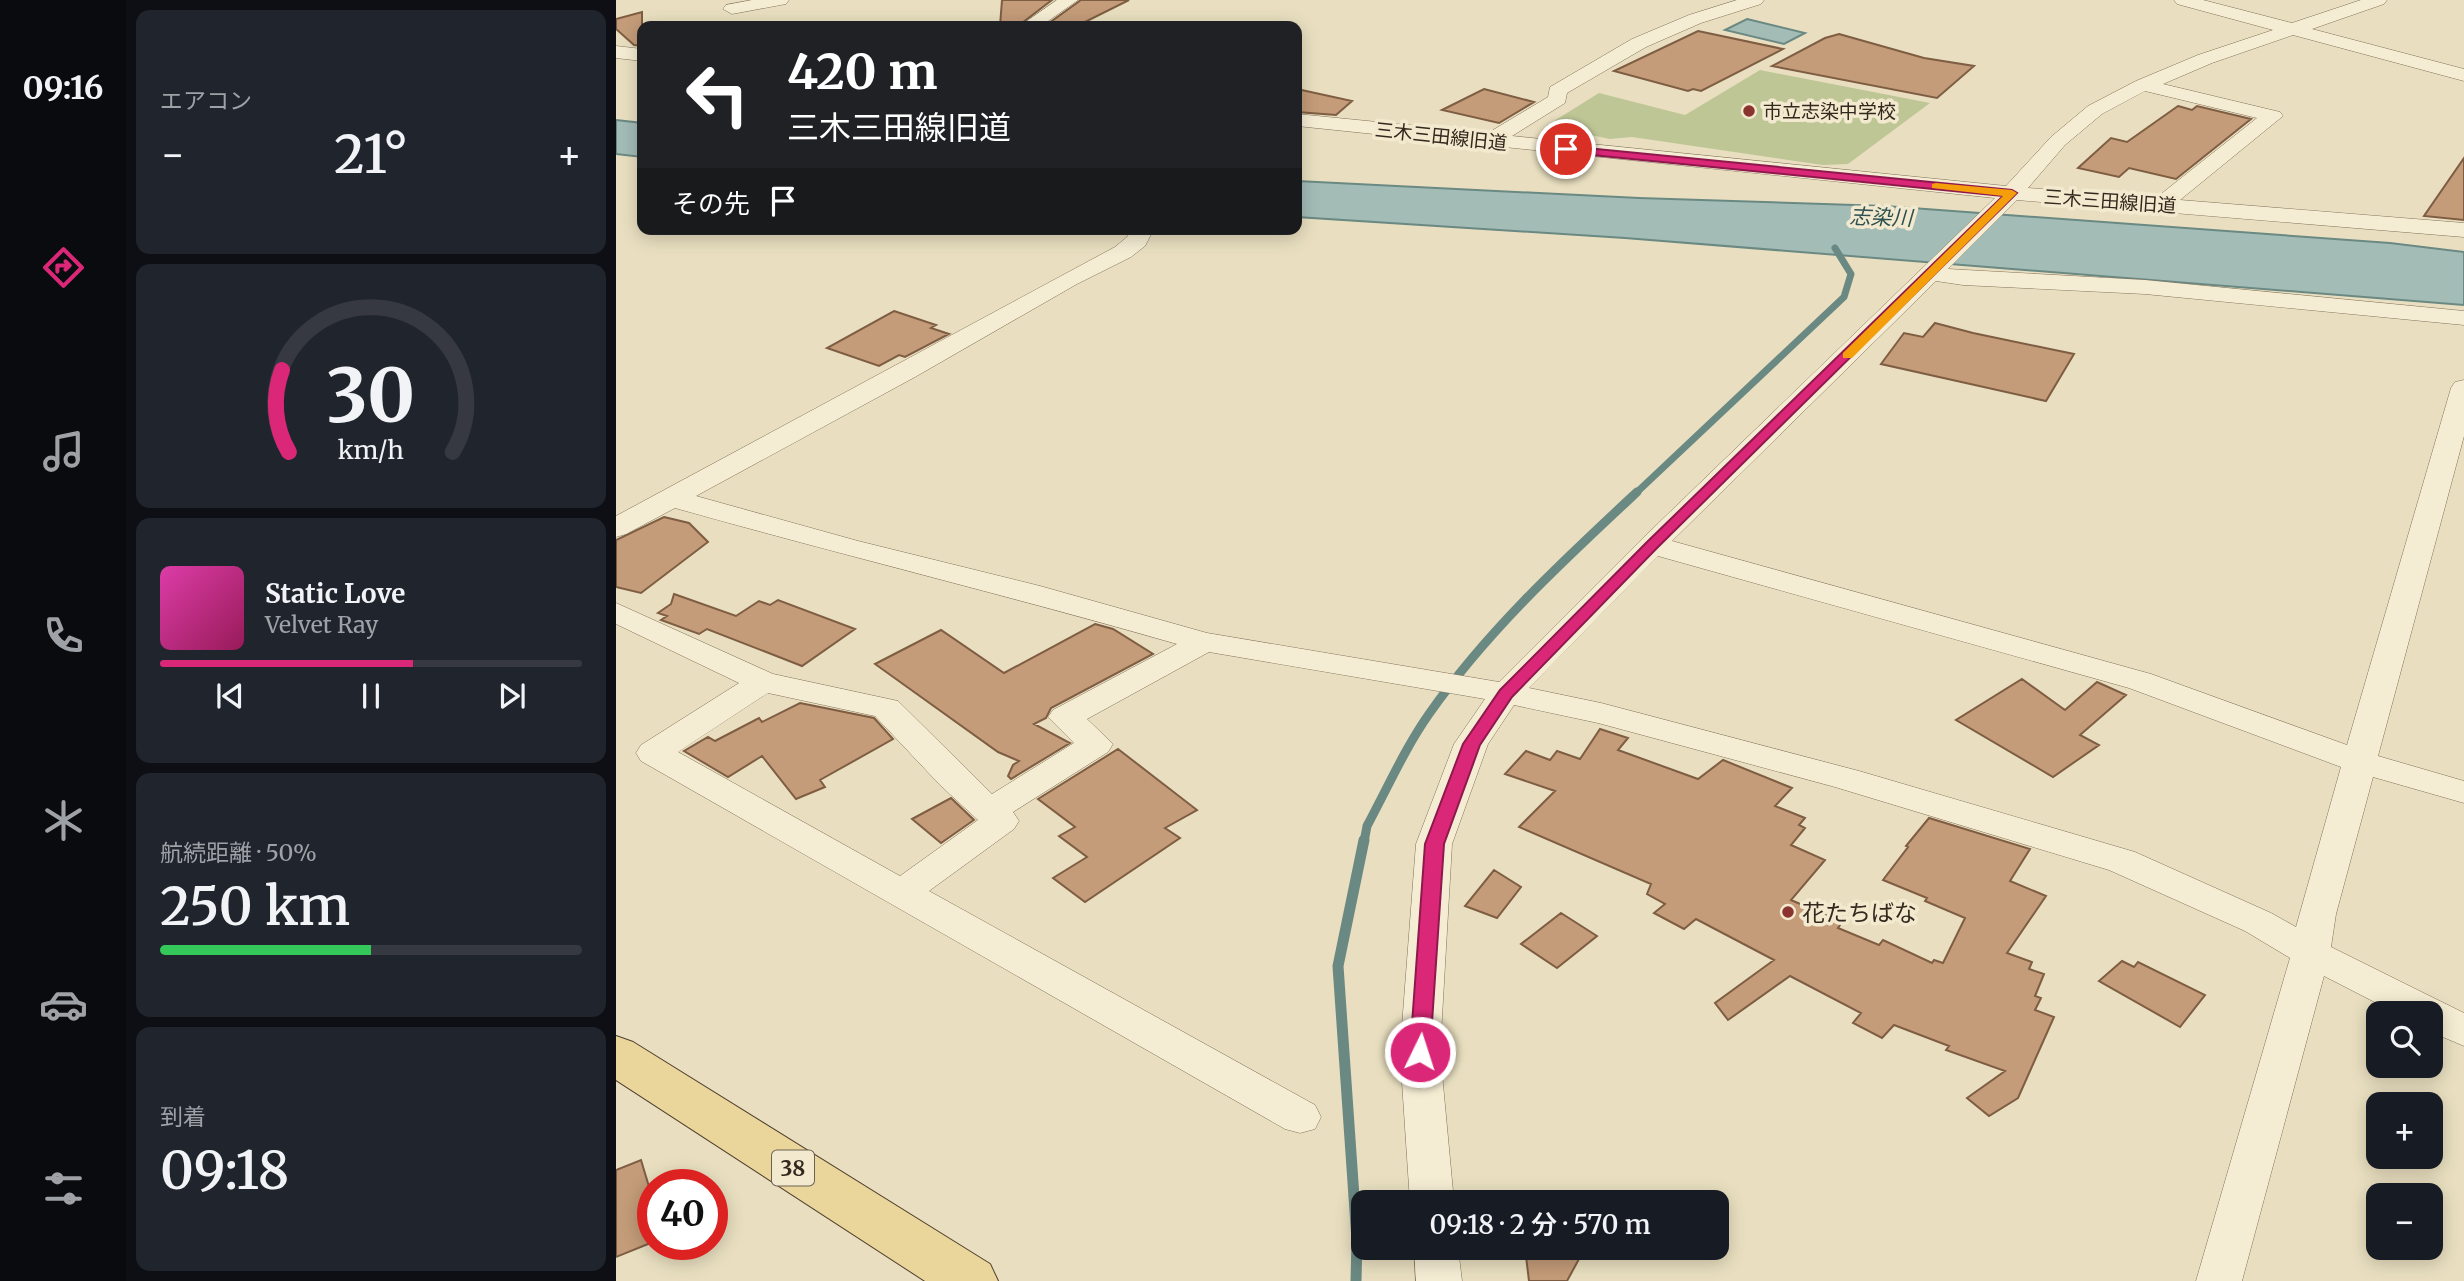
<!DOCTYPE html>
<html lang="ja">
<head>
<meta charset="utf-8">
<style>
  body { margin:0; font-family:Merriweather,"Noto Sans JP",serif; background:#20242c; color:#f1f3f6; height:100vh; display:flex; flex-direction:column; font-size:26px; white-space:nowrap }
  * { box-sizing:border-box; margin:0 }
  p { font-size:23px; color:#9ea1a6 }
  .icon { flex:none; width:38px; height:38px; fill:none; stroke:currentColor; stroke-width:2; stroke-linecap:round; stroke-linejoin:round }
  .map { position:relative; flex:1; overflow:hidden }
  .details { display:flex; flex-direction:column; gap:10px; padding:10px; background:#0d0f14; width:490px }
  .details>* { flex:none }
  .hud { position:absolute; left:21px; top:21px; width:665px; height:214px; border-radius:14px; box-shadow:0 4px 18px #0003; background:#202124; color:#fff; overflow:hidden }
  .buttons { position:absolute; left:1750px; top:1001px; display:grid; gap:14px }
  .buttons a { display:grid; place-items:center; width:77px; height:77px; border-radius:14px; background:#171b24; box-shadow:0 4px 18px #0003; font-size:35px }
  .speed { position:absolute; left:21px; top:1169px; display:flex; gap:14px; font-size:35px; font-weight:700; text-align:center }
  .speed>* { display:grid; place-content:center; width:91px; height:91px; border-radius:50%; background:#171b24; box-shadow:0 4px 18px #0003; line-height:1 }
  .speed .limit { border:10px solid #d22; background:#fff; color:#111 }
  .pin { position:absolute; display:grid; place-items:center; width:60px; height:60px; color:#fff; margin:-30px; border:4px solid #fff; border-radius:50%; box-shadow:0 2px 7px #0007 }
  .me { position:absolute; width:77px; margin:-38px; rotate:4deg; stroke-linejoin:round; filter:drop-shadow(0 0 5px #0008) }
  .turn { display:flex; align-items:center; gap:24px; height:147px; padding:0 35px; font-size:32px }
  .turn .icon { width:91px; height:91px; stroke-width:2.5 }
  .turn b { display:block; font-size:49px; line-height:60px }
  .then { display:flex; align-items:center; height:66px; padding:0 35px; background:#0003; gap:14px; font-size:26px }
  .big { font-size:52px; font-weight:600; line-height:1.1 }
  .details .card { flex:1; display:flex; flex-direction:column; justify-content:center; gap:10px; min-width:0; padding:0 24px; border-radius:14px; background:#20242c }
  .details .dial { align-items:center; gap:0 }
  .dial svg { height:182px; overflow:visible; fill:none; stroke:#363941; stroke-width:7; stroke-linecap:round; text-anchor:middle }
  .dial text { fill:#f1f3f6; stroke:none }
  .song { display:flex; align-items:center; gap:21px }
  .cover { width:84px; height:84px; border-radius:10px; background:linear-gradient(135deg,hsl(320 70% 55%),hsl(330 70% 35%)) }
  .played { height:7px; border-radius:4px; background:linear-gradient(90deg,#db2777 60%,#363941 60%) }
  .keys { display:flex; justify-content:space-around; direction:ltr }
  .heat { display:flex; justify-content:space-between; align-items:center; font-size:38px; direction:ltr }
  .charge { height:10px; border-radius:5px; background:linear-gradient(90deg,#34c759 50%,#363941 0) }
  .trip { position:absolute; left:735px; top:1190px; width:378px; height:70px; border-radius:14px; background:#171b24; box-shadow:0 4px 18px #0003; font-weight:600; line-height:70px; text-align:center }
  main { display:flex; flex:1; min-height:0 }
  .menu { display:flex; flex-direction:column; width:126px; justify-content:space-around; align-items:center; background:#090b0e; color:#9ea1a6 }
  .menu .icon { width:49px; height:49px }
  .menu .active { color:#db2777 }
  .menu b { font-size:32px; color:#f1f3f6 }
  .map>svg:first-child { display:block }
  .green { fill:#bec696 }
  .water { fill:#a3bcb6; stroke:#6b8983; stroke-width:2 }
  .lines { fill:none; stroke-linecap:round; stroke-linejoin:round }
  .stream-far2 { stroke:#6b8983; stroke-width:7 }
  .stream-far1 { stroke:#6b8983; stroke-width:9 }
  .stream { stroke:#6b8983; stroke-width:11 }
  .building { fill:#c49c79; stroke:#7e5d42; stroke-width:2 }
  .minor-casing { stroke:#81715a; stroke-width:1 }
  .major-casing { stroke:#4f3f2e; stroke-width:2 }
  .minor { fill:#f5edd3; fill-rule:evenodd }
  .major { fill:#ead59a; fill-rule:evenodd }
  .route { fill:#db2777; stroke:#8e194d; stroke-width:2 }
  .slow { fill:#f59e0b }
  .poi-dot { fill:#8b332f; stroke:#f2e9cf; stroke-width:2.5 }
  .labels { text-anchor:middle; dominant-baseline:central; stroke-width:7; stroke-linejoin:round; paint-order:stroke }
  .far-poi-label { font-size:19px; fill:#32281d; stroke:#f2e9cf; text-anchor:start }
  .far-street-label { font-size:19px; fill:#32281d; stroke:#f2e9cf }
  .far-water-label { font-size:21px; font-style:italic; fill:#2d5050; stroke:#f2e9cf }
  .shield { fill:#f2e9cf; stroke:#6c6252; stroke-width:2 }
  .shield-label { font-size:21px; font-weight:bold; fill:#32281d }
  .poi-label { font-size:23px; fill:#32281d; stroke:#f2e9cf; text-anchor:start }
</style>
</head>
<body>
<main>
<nav class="menu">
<b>09:16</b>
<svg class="icon active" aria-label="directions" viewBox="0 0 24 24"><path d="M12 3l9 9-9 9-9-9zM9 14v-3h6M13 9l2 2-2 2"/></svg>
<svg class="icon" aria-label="music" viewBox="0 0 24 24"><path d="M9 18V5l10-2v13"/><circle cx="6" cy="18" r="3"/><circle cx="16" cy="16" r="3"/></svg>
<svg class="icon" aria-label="phone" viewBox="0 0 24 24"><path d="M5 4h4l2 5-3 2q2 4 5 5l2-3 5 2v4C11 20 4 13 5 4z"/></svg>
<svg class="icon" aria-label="climate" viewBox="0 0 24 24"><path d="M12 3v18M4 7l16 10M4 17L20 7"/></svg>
<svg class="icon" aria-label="car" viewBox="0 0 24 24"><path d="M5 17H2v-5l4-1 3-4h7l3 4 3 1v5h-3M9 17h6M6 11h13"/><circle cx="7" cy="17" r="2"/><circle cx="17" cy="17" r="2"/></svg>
<svg class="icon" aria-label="filters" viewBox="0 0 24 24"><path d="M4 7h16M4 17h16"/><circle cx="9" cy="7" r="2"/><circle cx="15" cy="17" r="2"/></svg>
</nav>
<section class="details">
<div class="card"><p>エアコン</p>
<div class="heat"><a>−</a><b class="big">21°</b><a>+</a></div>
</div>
<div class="card dial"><svg viewBox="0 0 100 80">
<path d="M14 69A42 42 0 1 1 86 69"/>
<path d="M14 69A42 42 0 0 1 11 33" stroke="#db2777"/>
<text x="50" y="56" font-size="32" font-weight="700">30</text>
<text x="50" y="72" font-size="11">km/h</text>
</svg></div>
<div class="card">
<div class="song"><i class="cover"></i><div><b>Static Love</b><p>Velvet Ray</p></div></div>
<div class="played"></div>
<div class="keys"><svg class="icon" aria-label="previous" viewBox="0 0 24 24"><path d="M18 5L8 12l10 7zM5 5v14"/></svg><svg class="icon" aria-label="pause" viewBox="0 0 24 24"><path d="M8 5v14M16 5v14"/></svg><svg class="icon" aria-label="next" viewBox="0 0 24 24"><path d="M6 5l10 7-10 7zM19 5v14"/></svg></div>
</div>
<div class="card"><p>航続距離 · 50%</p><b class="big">250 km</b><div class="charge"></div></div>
<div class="card"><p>到着</p><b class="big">09:18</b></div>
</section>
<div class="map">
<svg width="1848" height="1281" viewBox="0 0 1848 1281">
  <rect width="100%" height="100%" fill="#e9dfc0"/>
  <path class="green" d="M 1144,70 L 1314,103 L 1232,164 L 1207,165 L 1016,137 L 994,139 L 930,126 L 983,93 L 1069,115 Z"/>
  <path class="water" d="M 1131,19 L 1189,33 L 1168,44 L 1109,30 Z
    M 0,120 L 26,123 L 26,157 L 0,154 Z
    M 681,181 L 1023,198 L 1269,206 L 1774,243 L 1848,252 L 1848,305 L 1009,238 L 681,217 Z"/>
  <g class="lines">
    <path class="stream-far2" d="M 1019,494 L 1228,297 L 1235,274 L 1219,248"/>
    <path class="stream-far1" d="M 748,842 L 751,826 C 771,789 789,748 813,714 C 871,631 947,561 1021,492"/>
    <path class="stream" d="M 740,1281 L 741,1240 L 722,966 L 748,840"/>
  </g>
  <path class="building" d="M 386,0 L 436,0 L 402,26 L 384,26 Z
    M 465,0 L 513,0 L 461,26 L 429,26 Z
    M 26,12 L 26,46 L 18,45 L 0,29 L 0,19 Z
    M 1082,31 L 1167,49 L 1085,91 L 1077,89 L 1072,91 L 998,71 Z
    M 1223,34 L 1308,58 L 1358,66 L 1321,98 L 1156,66 L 1209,38 Z
    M 681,89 L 736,101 L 720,115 L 681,112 Z
    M 868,89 L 918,102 L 883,123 L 826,110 Z
    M 1562,106 L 1576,110 L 1581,106 L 1635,119 L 1560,179 L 1513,168 L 1503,177 L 1462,168 L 1495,138 L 1511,142 Z
    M 1848,158 L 1848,220 L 1808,216 Z
    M 278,311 L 320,325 L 315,328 L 333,334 L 289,357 L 283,355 L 263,366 L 211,348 Z
    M 1319,323 L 1357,333 L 1458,354 L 1430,401 L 1265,364 L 1288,333 L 1307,337 Z
    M 48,517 L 73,523 L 92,542 L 25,593 L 0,587 L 0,540 Z
    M 58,594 L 120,616 L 143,601 L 154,605 L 162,600 L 239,629 L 186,666 L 91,629 L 83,634 L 45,620 L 51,616 L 42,613 L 55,604 Z
    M 479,624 L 497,629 L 537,654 L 435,708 L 430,718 L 418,724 L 454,743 L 395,779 L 392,776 L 397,765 L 403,761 L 382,752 L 259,664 L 325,630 L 388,673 Z
    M 1406,679 L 1449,710 L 1481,682 L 1510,695 L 1464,735 L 1483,745 L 1437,777 L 1340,720 Z
    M 184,703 L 258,718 L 277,739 L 204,780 L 209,787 L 180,799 L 146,756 L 112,777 L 68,751 L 92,737 L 99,741 L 143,718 L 146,722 Z
    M 984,729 L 1012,738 L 1002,750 L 1082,779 L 1107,760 L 1176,788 L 1159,806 L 1189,818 L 1183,825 L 1189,828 L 1175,845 L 1209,860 L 1175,900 L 1226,922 L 1222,928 L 1263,945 L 1267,940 L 1316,963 L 1318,960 L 1327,963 L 1349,918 L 1309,901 L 1311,898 L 1267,880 L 1292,847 L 1290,846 L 1313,818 L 1414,849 L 1394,881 L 1430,896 L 1391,953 L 1416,962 L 1413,969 L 1428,974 L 1419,996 L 1425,998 L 1419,1010 L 1438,1017 L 1402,1098 L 1373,1116 L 1351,1098 L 1389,1071 L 1330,1050 L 1333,1046 L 1278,1025 L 1266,1038 L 1237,1023 L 1245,1013 L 1174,976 L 1112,1020 L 1099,1003 L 1158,960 L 1080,919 L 1068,929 L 1038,913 L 1049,904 L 1031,894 L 1035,884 L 903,827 L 939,791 L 889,774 L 910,751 L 934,760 L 941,751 L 964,759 Z
    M 502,749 L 581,810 L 549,828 L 564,838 L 469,902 L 437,878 L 471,857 L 443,836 L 459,827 L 422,799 Z
    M 335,798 L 358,820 L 325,843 L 296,819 Z
    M 878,870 L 905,887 L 881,918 L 849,906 Z
    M 945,913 L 981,936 L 941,968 L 905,944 Z
    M 1506,961 L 1518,967 L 1522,962 L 1589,995 L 1564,1027 L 1483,981 Z
    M 25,1160 L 37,1200 L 37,1242 L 0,1257 L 0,1170 Z
    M 909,1248 L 969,1248 L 951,1281 L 913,1281 Z"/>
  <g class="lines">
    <defs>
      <path id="minor" d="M 136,0 L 173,0 L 170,4 L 116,14 L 107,9 L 110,5 Z
        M 441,0 L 462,0 L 425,26 L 404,26 Z
        M 1121,0 L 1148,0 L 1145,4 L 1085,23 L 1030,47 L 951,93 L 949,103 L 896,136 L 1390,186 L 1435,137 L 1472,106 L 1520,81 L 1582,55 L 1657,30 L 1561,4 L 1558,0 L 1587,0 L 1676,23 L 1745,0 L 1771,0 L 1768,4 L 1696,29 L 1848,69 L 1848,81 L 1677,35 L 1596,63 L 1547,84 L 1664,112 L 1667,116 L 1564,200 L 1848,223 L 1848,237 L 1401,200 L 1332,269 L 1529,280 L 1848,311 L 1848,325 L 1529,294 L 1347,285 L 1320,281 L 1056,541 L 1535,674 L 1731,745 L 1835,388 L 1839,382 L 1848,380 L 1848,436 L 1762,756 L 1848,781 L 1848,803 L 1757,777 L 1720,914 L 1715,947 L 1848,1013 L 1848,1046 L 1815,1032 L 1815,1013 L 1780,1013 L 1708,976 L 1626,1281 L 1580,1281 L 1674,958 L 1629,931 L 1493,870 L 1219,787 L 982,723 L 898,705 L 872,744 L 836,844 L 824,1052 L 838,1202 L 794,1202 L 784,1052 L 800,844 L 838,744 L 869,699 L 593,652 L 471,719 L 497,744 L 492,752 L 397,812 L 403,821 L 398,829 L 313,891 L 699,1105 L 705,1117 L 699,1129 L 684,1133 L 669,1129 L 25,761 L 20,753 L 25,745 L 123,683 L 0,624 L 0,603 L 157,674 L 282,701 L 376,794 L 458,743 L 432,717 L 437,710 L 561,644 C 394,596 226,555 59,508 L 10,534 L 0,537 L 0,516 L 499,247 L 511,237 L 516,229 L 538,229 L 529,246 L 515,257 L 461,284 L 299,377 L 80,496 L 242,541 L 424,586 L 591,633 L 883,682 L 1026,539 L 1379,198 L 879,146 L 872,148 L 864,145 L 681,126 L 681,114 L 872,133 L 932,97 L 934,87 L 1016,39 L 1073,15 ZM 1529,91 L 1641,118 L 1540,198 L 1412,188 L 1449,145 L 1486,114 ZM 1042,556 L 1513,688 L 1725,767 L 1680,927 L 1655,913 L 1519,852 L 1243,771 L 985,703 L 913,688 ZM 152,693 L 259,716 L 324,785 L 362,820 L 284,876 L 62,752 Z
        M 0,46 L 26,49 L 26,61 L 0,58 Z
        M 798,1248 L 842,1248 L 846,1281 L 800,1281 Z"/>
      <path id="major" d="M 0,1036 L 17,1042 L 374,1264 L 382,1281 L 309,1281 L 0,1080 Z"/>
    </defs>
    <use href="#minor" class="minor-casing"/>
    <use href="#major" class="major-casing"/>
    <use href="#minor" class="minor"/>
    <use href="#major" class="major"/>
  </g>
  <path class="route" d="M 950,146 L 1396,190 L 1401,193 L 1041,548 L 896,697 L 864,745 L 828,844 L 814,1052 L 811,1058 L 804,1060 L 797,1058 L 794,1052 L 809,844 L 847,744 L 884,690 L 1031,542 L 1387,196 L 946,152 L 946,147 Z"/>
  <path class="slow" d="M 1320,183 L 1396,190 L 1401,193 L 1236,358 L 1227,358 L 1227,353 L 1387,196 L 1316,188 L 1316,184 Z"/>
  <g class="poi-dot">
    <circle cx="1133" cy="111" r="7"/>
    <circle cx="1172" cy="912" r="7"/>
  </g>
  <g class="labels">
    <g class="far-poi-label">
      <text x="1147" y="111">市立志染中学校</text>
    </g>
    <g class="far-street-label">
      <text transform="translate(825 136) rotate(6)">三木三田線旧道</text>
      <text transform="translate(1494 201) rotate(4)">三木三田線旧道</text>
    </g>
    <g class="far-water-label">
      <text transform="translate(1265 217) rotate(2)">志染川</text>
    </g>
    <rect class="shield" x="156" y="1150.5" width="42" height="35" rx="5"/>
    <g class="shield-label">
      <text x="177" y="1168">38</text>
    </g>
    <g class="poi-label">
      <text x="1186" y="912">花たちばな</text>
    </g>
  </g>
</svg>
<div class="buttons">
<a><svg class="icon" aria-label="search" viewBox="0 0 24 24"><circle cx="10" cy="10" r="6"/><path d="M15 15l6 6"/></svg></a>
<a>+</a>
<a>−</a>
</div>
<div class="speed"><div class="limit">40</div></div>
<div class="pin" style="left:950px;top:149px;background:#d93025"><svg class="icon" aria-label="arrive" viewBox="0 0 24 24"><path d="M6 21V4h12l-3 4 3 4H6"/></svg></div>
<svg class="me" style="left:804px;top:1052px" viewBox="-20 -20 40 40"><circle r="17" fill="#db2777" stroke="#fff" stroke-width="3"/><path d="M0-11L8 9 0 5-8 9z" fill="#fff"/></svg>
<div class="trip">09:18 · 2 分 · 570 m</div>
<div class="hud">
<div class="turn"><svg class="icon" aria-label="left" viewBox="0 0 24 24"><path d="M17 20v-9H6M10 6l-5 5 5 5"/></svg><div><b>420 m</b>三木三田線旧道</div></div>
<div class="then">その先<svg class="icon" aria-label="arrive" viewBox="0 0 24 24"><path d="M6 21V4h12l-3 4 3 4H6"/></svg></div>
</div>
</div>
</main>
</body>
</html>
